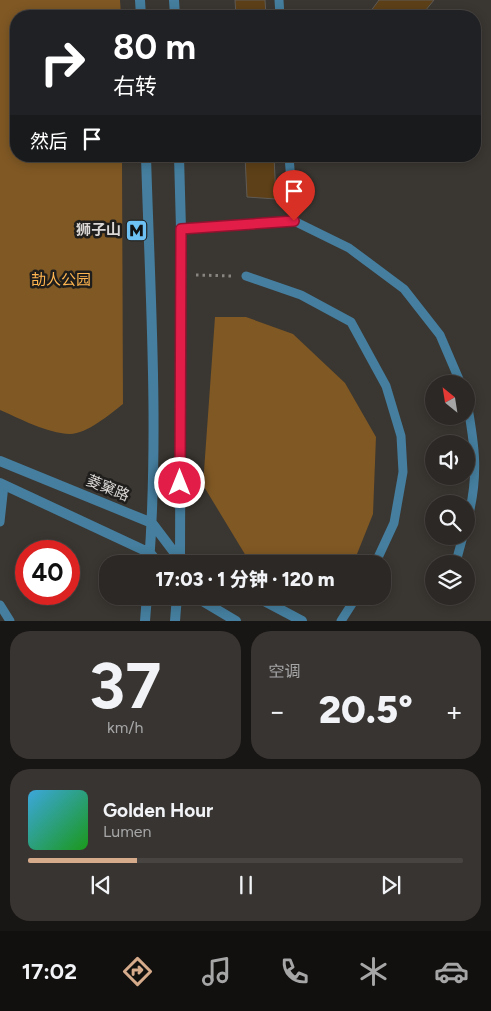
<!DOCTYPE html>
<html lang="zh">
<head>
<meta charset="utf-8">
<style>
  body { margin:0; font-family:Figtree,"Noto Sans SC",sans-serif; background:#383432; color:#f1f3f6; height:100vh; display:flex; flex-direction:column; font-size:19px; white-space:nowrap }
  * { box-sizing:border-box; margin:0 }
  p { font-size:16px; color:#a6a6a7 }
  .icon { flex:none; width:28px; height:28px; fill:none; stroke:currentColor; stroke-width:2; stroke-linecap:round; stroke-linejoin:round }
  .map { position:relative; height:621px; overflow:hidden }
  .details { display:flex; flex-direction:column; gap:10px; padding:10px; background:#181614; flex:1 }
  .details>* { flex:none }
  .top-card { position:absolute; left:10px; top:10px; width:471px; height:152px; border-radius:20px; box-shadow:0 2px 12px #0003,0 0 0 1px #484442; background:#202124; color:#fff; overflow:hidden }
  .needle { width:32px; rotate:330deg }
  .buttons { position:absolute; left:425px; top:375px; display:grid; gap:10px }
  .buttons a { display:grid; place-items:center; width:50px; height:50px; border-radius:50%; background:#2c2825; box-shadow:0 2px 12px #0003,0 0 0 1px #484442; font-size:25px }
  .speed { position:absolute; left:15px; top:540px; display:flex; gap:10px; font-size:25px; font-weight:700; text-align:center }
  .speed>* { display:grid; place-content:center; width:65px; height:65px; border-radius:50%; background:#2c2825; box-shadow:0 2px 12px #0003,0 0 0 1px #484442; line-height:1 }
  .speed .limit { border:8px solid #d22; background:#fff; color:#111 }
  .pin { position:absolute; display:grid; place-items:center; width:42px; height:42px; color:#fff; margin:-51px -21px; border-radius:50% 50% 50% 0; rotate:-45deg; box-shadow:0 0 5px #0007 }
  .pin .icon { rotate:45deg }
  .me { position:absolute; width:55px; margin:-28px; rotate:0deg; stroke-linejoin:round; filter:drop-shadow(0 0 4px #0008) }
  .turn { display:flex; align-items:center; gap:18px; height:105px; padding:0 20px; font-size:22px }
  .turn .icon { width:65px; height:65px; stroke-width:2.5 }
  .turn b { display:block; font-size:35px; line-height:42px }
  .then { display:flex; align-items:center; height:48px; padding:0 20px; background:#0003; gap:10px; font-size:19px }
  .big { font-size:38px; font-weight:800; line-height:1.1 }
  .details .card { flex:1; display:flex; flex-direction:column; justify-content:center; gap:8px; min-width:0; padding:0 18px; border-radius:20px; background:#383432 }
  .details .dial { align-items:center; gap:0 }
  .dial b { font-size:65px; line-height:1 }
  .song { display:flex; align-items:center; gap:15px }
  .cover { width:60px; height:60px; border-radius:8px; background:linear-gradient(135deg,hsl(200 70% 55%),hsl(120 70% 35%)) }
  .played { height:5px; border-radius:2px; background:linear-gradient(90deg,#d6ab8b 25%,#484442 25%) }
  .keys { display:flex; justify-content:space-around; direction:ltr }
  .heat { display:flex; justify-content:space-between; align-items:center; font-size:28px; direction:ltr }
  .details .tiles { flex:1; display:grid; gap:10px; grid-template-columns:1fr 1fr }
  .card:last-child { grid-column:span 2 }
  .trip { position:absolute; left:99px; top:555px; width:292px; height:50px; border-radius:20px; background:#2c2825; box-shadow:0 2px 12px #0003,0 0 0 1px #484442; font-weight:800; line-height:50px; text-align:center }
  .tabs { display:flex; height:80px; justify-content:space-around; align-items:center; background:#12100f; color:#a6a6a7 }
  .tabs .icon { width:35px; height:35px }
  .tabs .current { color:#d6ab8b }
  .tabs b { font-size:22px; color:#f1f3f6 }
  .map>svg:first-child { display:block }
  .green { fill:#7f5824 }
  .building { fill:#5d4018; stroke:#5f5b56 }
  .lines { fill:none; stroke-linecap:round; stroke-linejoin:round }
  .path { stroke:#888480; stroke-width:3; stroke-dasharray:2.5 4; stroke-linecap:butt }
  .service { stroke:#457e9e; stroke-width:9 }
  .tertiary { stroke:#457e9e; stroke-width:10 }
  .route-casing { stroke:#92132f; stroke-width:12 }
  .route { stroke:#e11d48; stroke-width:9 }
  .labels { text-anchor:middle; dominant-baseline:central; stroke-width:5; stroke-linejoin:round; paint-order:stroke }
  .poi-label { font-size:15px; font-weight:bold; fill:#dbd8d6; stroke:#1f1e1c; text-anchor:end }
  .park-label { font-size:15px; fill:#ffb550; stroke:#1f1e1c }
  .street-label { font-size:15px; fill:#dbd8d6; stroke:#1f1e1c }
</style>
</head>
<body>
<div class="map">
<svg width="491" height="621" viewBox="0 0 491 621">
  <rect width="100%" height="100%" fill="#3a3631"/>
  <path class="green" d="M 0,0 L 120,0 L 121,16 L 16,16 L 16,156 L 122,156 L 123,404 C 110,414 87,434 70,434 C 46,433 21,419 0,410 Z
    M 215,317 L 246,317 L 293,334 L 345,383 L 376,437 L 373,514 L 353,564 L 260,564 L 246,556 L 203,485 Z"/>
  <path class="building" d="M 235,0 L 265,0 L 266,16 L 236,16 Z
    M 379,0 L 434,0 L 421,16 L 367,16 Z
    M 245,156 L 274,156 L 276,199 L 247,197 Z"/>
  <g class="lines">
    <path class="path" d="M 196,275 L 233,276"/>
    <path class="service" d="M 279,0 L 280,16
      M 294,221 L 349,248 L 404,289 L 440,335 L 461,384
      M 181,229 L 294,221 L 289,156
      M 246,276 L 301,295 L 351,322 L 386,386 L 401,436 L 403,472 L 394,523 L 375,564
      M 466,397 C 475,445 480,477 466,525
      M 0,522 L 4,485
      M 456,562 L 463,536
      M 0,605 L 10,621
      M 341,621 L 357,596"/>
    <path class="tertiary" d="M 140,0 L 141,16
      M 174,0 L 175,16
      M 146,156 C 150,292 159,428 149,564
      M 179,156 L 181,229 L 180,564
      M 0,461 L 152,523 L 180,560 L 189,564
      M 0,483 L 150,553 L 159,564
      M 194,596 L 236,621
      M 255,596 L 302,621
      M 145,621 L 147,596
      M 175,621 L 177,596"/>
  </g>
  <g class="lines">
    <defs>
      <path id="route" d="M 180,483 L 181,229 L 294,221"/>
    </defs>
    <use href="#route" class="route-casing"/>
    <use href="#route" class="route"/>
  </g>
  <defs>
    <symbol id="metro-square" viewBox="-11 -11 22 22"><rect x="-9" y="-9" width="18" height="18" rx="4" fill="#6dc2f3" stroke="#1f1e1c"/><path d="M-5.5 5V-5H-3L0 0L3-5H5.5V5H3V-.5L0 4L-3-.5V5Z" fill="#111"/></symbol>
  </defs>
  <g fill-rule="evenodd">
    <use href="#metro-square" x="124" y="218" width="25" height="25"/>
  </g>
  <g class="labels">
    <g class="poi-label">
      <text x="121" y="230">狮子山</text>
    </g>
    <g class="park-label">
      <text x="61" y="280">劼人公园</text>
    </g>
    <g class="street-label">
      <text transform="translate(108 488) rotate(22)">菱窠路</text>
    </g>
  </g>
</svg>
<div class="buttons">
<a><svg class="needle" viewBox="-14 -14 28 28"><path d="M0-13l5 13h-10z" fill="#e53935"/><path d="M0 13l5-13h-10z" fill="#a6a6a7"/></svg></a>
<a><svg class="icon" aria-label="sound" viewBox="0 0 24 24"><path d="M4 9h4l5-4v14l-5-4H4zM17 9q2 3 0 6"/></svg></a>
<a><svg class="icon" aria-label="search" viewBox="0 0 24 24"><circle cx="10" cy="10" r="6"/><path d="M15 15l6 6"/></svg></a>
<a><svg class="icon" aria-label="layers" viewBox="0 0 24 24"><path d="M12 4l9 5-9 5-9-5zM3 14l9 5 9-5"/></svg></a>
</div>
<div class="speed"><div class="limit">40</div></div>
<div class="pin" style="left:294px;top:221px;background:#d93025"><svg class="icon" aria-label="arrive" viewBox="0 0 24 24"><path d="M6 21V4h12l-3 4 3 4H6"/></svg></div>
<svg class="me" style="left:180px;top:483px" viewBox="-20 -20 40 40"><circle r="17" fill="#e11d48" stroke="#fff" stroke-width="3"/><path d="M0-11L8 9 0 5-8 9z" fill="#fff"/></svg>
<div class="trip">17:03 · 1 分钟 · 120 m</div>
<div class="top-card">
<div class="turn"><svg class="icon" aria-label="right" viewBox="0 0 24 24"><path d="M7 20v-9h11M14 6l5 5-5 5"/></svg><div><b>80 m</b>右转</div></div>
<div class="then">然后<svg class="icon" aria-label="arrive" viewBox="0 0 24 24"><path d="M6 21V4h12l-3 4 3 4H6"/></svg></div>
</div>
</div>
<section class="details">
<div class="tiles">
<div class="card dial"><b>37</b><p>km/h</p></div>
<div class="card"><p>空调</p>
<div class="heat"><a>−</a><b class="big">20.5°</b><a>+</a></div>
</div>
<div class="card">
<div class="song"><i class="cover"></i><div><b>Golden Hour</b><p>Lumen</p></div></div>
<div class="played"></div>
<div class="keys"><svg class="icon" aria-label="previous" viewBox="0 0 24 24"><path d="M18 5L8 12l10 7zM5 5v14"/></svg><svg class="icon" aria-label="pause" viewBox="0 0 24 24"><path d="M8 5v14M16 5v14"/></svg><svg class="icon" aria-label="next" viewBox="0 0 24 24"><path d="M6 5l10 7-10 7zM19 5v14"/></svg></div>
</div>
</div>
</section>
<nav class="tabs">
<b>17:02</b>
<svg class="icon current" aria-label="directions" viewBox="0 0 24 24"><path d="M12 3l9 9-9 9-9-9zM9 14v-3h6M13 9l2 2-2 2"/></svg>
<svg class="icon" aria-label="music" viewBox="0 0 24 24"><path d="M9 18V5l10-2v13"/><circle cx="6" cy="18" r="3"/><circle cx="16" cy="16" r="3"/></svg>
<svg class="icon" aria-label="phone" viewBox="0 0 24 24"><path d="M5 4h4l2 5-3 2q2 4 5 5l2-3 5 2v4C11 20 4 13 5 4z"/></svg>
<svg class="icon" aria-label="climate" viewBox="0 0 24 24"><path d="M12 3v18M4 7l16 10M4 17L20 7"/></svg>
<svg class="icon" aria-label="car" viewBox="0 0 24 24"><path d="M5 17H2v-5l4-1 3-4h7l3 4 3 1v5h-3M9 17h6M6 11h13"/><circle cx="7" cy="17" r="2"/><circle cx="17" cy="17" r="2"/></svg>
</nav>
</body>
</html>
